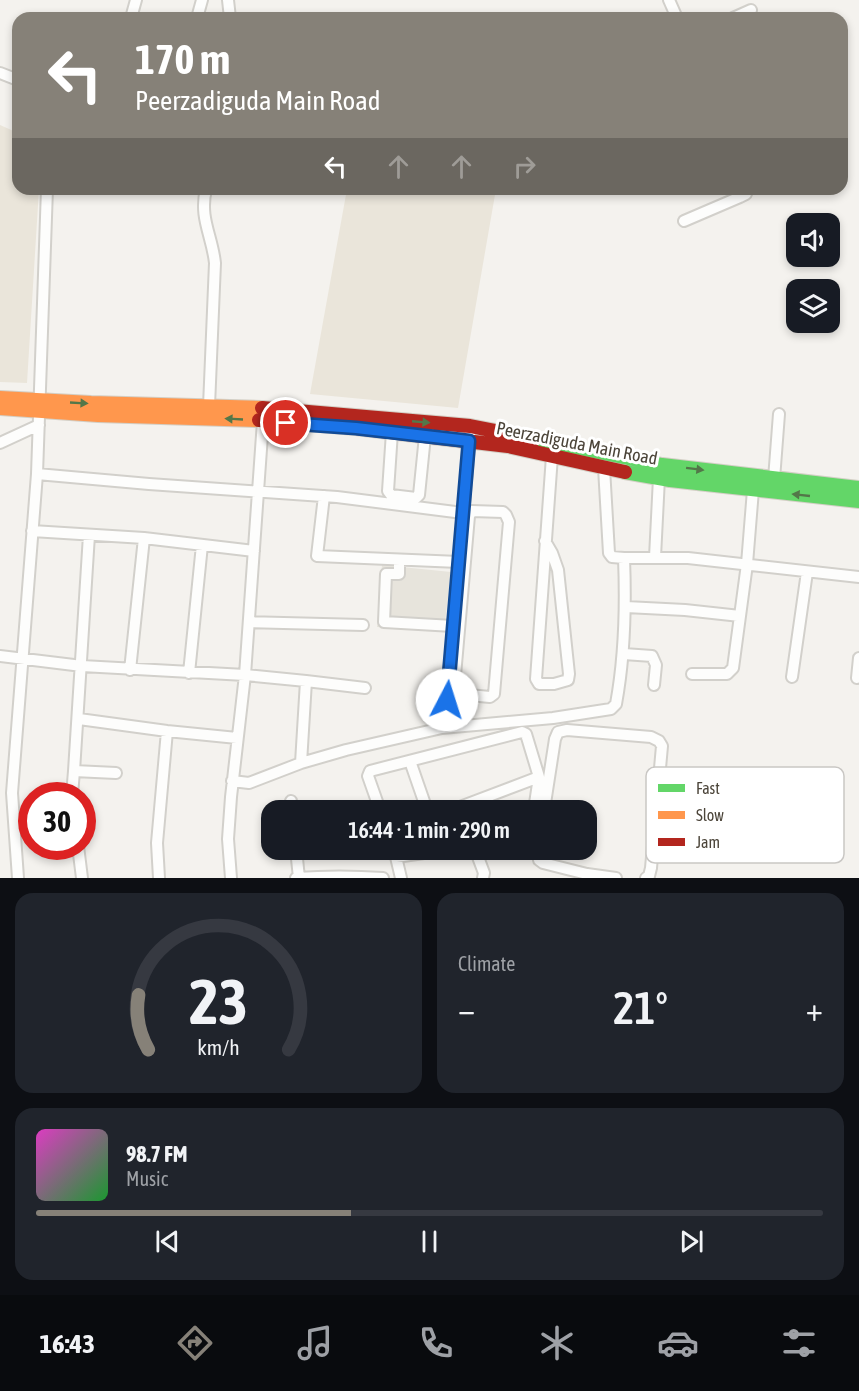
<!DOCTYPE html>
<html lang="en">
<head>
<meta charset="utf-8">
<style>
  body { margin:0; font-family:"Asap Condensed",sans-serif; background:#20242c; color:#f1f3f6; height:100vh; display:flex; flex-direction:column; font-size:22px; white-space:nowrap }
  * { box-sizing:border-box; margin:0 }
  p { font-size:20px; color:#9ea1a6 }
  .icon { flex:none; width:33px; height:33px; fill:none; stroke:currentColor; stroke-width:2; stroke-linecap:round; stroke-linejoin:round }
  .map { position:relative; height:878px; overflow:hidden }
  .drawer { display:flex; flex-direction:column; gap:15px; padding:15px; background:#0d0f14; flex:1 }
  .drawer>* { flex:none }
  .banner { position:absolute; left:12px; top:12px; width:836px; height:183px; border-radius:18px; box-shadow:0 3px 9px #0003; background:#868178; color:#fff; overflow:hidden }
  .fabs { position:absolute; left:786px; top:213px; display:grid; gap:12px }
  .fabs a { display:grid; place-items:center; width:54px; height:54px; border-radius:12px; background:#171b24; box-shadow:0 3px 9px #0003; font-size:30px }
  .speed { position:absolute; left:18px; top:782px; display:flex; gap:12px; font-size:30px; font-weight:700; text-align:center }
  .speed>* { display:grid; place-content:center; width:78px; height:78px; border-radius:50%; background:#171b24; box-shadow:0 3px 9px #0003; line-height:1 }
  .speed .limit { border:9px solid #d22; background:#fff; color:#111 }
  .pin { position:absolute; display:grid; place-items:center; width:51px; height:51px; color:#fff; margin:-26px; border:3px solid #fff; border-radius:50%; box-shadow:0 2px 6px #0007 }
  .me { position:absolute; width:66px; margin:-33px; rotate:5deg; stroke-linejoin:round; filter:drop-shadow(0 0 4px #0008) }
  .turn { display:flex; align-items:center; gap:21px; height:126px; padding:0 24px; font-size:27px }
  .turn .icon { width:78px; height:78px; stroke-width:2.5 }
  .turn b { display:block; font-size:42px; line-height:51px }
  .lanes { display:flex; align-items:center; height:57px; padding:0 24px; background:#0003; justify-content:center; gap:30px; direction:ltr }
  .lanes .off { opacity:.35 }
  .big { font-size:45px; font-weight:600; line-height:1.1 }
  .drawer .tile { flex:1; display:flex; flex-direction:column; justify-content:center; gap:9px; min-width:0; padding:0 21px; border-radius:18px; background:#20242c }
  .drawer .dial { align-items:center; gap:0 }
  .dial svg { height:156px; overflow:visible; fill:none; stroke:#363941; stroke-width:7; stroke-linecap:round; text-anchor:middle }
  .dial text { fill:#f1f3f6; stroke:none }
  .song { display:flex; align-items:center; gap:18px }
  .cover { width:72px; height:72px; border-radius:9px; background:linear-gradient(135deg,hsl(310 70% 55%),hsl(130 70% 35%)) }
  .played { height:6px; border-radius:3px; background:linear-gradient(90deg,#868178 40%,#363941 40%) }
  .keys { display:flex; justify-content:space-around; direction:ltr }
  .heat { display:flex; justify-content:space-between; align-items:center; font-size:33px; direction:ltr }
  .drawer .tiles { flex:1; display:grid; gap:15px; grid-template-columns:1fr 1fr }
  .tile:last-child { grid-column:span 2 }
  .trip { position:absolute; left:261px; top:800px; width:336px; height:60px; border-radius:18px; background:#171b24; box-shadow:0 3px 9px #0003; font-weight:600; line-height:60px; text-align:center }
  .menu { display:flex; height:96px; justify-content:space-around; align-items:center; background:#090b0e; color:#9ea1a6 }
  .menu .icon { width:42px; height:42px }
  .menu .on { color:#868178 }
  .menu b { font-size:27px; color:#f1f3f6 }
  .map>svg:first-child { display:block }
  .residential { fill:#e7e4dc }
  .education { fill:#eae5da }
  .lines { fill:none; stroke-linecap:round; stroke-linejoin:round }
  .street-casing { stroke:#d2d0cb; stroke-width:14 }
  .fast-casing { stroke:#d3cfc5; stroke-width:16 }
  .slow-casing { stroke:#d3cfc5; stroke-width:16 }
  .jam-casing { stroke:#d3cfc5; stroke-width:16 }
  .street { stroke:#fdfdfc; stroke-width:10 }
  .fast { stroke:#63d668; stroke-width:14 }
  .slow { stroke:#ff974d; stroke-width:14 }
  .jam { stroke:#b3261e; stroke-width:14 }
  .oneway { fill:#537749 }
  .route-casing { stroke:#114b97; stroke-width:15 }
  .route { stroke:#1a73e8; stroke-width:10 }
  .labels { text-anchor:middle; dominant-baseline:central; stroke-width:6; stroke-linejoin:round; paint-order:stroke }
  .street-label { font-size:18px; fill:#4b4439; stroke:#fff }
  .key { fill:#fff; stroke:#c9c7c4; stroke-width:1.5 }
  .key-label { font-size:16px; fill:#4b4439 }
</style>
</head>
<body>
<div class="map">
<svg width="859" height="878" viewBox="0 0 859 878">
  <rect width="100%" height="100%" fill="#f4f2ee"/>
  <path class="residential" d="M 382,565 L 451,572 L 444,631 L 377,627 Z"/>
  <path class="education" d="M 0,125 L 18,133 L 18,189 L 39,189 L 27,383 L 0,382 Z
    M 347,189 L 496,189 L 458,408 L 310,394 Z"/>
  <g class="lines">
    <defs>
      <path id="street" d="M 228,0 L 230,18
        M 669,0 L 677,18
        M 131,18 L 136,0
        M 197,18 L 202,0
        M 733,18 L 751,10
        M 0,73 L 18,80
        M 206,189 C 199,218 212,235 215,263 L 209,406
        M 684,221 L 740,197 L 746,194 L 747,189
        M 392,432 L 388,491 L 391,495 L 416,498 L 419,495 L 425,436
        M 0,443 L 39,425
        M 37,474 L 149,484 L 337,497 L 463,513
        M 774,479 L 779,414
        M 324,496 L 317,556 L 459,562
        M 472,511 L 503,512 L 506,515 L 509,522 L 494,694 L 490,697 L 458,694 L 455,693 L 454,687 L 469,516 Z
        M 32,531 L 144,538 L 254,551
        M 89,535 L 74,771 L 116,773
        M 545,541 L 552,553 L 558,570 L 569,674 L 568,680 L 554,684 L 539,684 L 536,679 L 552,456
        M 655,557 L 659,478
        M 624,558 L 688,558 L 859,577
        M 399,560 L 399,574 L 386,574 L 384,622 L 453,626
        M 626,607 L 685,610 L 740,616
        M 249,622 L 363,625
        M 624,654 L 652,656 L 656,665 L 654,685
        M 0,656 L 82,666 L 245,675 L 306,681 L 301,763
        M 130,670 L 144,538
        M 189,673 L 202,545
        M 692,674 L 727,674 L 733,668 L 747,564 L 753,490
        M 792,677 L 807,572
        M 857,678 L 859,658
        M 306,681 L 365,688
        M 79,719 L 167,731 L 237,738
        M 442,728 L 553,718 L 611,709 L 616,704 C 625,655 626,608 624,558 L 612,557 L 609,553 L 604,468
        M 410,761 L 427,810
        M 232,781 L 249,783 L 301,763 L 346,750 L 442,728 L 447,701 L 470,434
        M 72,795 L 74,771
        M 291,801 L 292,810
        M 380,810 L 368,776 L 370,771 L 522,732 L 526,734 L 539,777
        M 452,810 L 539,777 L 534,810
        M 544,810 L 555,739 L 558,732 L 567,730 L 651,737 L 659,741 L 662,746 L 651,868 L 649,876 L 646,878
        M 78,846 L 82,878
        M 296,849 L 299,878
        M 475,849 L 484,873 L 483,878
        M 538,849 L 539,860 L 543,863 L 587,874 L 616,878
        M 18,878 L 12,793 L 37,474 L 47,189
        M 159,878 L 157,843 L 167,731
        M 231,878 L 228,839 L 231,797 L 245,675 L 263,421
        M 296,878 C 325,876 354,876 383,878
        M 401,878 L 396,857 L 438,851 L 439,849"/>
      <path id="fast" d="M 535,439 L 662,465 L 859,488
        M 625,472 L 670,480 L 859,501"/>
      <path id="slow" d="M 0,398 L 91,403 L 262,408
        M 0,408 L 98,415 L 259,420"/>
      <path id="jam" d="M 262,408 L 470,426 L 535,439
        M 259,420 L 356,428 L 508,446 L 625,472"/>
    </defs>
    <use href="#street" class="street-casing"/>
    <use href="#fast" class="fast-casing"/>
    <use href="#slow" class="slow-casing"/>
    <use href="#jam" class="jam-casing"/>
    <use href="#street" class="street"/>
    <use href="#fast" class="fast"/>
    <use href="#slow" class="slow"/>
    <use href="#jam" class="jam"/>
  </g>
  <defs><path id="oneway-solid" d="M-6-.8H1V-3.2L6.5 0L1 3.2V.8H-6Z" transform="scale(1.5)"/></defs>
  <g class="oneway">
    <use href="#oneway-solid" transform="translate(79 403) rotate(3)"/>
    <use href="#oneway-solid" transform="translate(234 419) rotate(-177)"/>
    <use href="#oneway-solid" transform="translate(421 422) rotate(5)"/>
    <use href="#oneway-solid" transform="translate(695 469) rotate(7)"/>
    <use href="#oneway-solid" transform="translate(801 495) rotate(-174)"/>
  </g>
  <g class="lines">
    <defs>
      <path id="route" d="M 286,423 L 356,428 L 469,441 L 447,700"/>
    </defs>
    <use href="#route" class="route-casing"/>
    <use href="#route" class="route"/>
  </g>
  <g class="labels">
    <g class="street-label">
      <text transform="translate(577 443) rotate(11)">Peerzadiguda Main Road</text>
    </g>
  </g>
  <rect x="646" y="767" width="198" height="96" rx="9" class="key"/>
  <rect x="658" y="784" width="27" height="8" fill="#63d668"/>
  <rect x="658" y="811" width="27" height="8" fill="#ff974d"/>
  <rect x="658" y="838" width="27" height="8" fill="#b3261e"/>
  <g class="key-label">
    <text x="696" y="794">Fast</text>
    <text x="696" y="821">Slow</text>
    <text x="696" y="848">Jam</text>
  </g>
</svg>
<div class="fabs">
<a><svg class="icon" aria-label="sound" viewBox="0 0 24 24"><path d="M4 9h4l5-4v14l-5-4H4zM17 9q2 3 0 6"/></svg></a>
<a><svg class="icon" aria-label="layers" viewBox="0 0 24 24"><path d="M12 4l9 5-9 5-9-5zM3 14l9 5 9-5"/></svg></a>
</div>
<div class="speed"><div class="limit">30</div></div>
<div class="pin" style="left:286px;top:423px;background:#d93025"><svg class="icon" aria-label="arrive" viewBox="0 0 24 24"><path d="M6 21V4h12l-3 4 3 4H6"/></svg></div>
<svg class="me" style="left:447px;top:700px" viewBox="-20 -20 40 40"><circle r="19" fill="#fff"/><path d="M0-13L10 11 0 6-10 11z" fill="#1a73e8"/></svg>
<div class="trip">16:44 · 1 min · 290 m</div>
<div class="banner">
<div class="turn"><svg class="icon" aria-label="left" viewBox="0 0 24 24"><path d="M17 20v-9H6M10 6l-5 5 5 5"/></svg><div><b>170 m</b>Peerzadiguda Main Road</div></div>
<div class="lanes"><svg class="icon" aria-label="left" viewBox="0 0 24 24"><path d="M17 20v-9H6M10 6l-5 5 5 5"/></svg><svg class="icon off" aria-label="ahead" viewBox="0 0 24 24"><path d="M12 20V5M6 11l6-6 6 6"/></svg><svg class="icon off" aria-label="ahead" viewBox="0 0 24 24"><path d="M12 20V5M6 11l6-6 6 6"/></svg><svg class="icon off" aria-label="right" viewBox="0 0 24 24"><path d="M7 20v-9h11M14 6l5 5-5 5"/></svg></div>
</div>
</div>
<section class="drawer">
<div class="tiles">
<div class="tile dial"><svg viewBox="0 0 100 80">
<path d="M14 69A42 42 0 1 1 86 69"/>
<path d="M14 69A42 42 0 0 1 9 41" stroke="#868178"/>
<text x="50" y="56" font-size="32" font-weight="700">23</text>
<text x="50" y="72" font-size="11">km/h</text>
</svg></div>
<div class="tile"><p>Climate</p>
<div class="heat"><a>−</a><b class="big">21°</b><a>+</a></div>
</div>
<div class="tile">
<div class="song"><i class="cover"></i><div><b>98.7 FM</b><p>Music</p></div></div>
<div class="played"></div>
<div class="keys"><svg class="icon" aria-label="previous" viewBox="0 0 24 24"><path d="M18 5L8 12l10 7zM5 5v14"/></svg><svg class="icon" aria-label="pause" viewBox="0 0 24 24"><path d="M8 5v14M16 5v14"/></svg><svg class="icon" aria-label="next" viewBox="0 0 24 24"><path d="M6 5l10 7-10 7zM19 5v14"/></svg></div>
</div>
</div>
</section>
<nav class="menu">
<b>16:43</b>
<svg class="icon on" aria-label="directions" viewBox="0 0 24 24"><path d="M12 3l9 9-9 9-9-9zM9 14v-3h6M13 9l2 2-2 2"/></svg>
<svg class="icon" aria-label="music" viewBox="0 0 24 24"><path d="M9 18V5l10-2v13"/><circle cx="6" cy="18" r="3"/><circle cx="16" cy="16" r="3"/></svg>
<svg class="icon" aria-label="phone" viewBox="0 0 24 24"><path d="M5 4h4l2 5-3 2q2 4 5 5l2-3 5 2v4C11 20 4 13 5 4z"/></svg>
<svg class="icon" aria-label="climate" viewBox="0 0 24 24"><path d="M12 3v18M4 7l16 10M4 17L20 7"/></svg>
<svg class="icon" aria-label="car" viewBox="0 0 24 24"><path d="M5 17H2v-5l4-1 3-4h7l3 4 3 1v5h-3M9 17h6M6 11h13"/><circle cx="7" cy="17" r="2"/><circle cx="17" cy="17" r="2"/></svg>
<svg class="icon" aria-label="filters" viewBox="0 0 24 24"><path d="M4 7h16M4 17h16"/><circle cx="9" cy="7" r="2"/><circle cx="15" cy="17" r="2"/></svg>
</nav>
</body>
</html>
